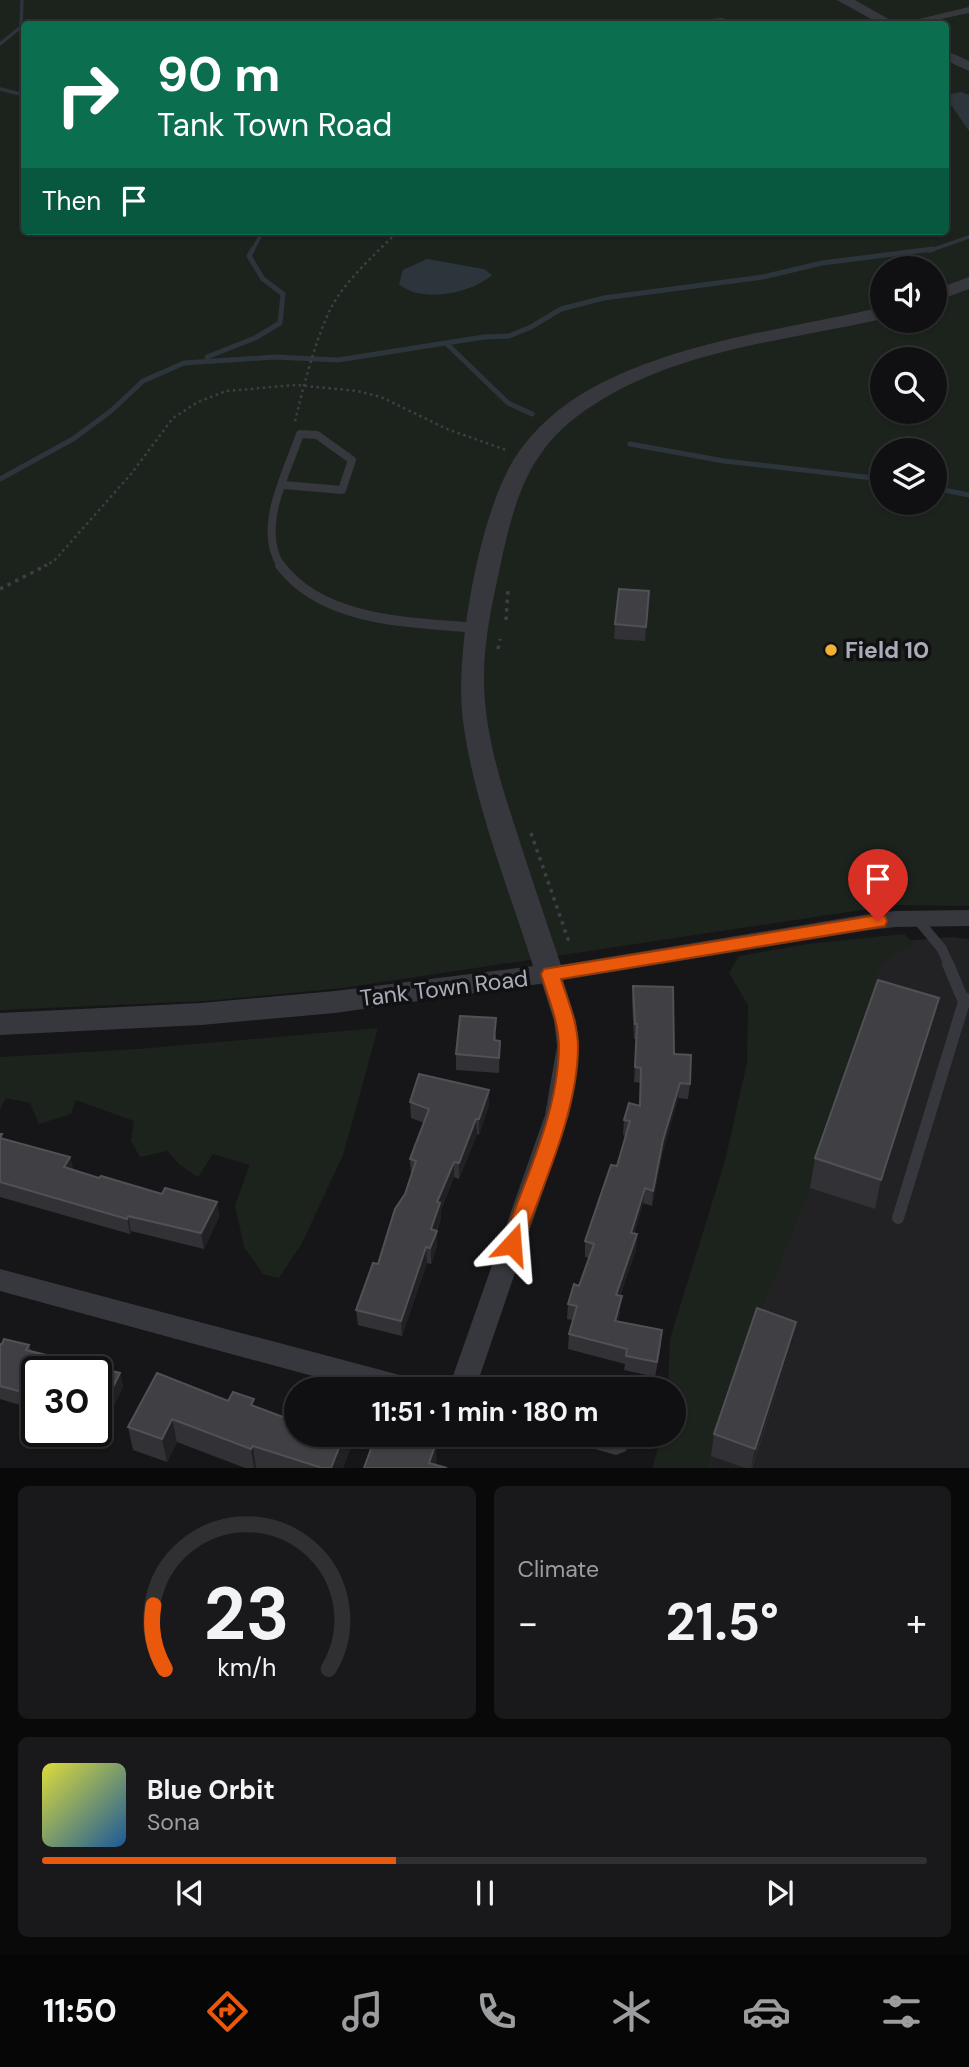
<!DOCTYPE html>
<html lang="en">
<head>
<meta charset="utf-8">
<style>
  body { margin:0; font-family:"DM Sans",sans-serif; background:#19191b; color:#f1f3f6; height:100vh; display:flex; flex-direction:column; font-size:26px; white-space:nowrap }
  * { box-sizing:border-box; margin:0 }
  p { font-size:23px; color:#9c9d9f }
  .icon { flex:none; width:38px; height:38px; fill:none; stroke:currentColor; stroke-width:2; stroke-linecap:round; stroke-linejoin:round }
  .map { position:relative; height:1468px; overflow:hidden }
  .details { display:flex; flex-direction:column; gap:18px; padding:18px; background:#09090a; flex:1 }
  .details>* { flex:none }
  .top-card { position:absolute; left:21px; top:21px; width:928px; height:214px; border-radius:7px; box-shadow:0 2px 5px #0004,0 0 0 2px #303032; background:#0b6e4f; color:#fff; overflow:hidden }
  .buttons { position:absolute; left:870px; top:256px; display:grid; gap:14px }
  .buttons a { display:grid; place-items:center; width:77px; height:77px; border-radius:50%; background:#101012; box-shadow:0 2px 5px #0004,0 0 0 2px #303032; font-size:35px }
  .speed { position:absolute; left:21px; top:1356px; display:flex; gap:14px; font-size:35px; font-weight:700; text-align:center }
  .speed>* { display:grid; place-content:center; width:91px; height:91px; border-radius:50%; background:#101012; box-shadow:0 2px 5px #0004,0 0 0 2px #303032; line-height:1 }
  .speed .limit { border:4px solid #111; border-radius:10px; background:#fff; color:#111 }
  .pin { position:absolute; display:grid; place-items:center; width:60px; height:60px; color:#fff; margin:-72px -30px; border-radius:50% 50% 50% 0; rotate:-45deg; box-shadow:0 0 7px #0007 }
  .pin .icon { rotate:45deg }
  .me { position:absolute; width:77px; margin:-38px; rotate:19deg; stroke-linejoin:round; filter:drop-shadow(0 0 5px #0008) }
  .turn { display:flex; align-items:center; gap:24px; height:147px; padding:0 21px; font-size:32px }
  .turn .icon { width:91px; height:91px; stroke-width:2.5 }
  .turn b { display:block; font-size:49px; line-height:60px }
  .then { display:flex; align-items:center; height:66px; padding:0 21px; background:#0003; gap:14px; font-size:26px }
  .big { font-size:52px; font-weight:700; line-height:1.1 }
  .details .card { flex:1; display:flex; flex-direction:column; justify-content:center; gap:10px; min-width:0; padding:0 24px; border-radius:10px; background:#19191b }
  .details .dial { align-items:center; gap:0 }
  .dial svg { height:182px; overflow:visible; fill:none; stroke:#303032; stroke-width:7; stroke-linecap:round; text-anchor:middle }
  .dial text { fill:#f1f3f6; stroke:none }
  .song { display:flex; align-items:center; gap:21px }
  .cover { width:84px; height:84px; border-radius:10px; background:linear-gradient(135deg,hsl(60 70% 55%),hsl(210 70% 35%)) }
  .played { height:7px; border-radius:4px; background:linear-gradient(90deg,#ea580c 40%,#303032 40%) }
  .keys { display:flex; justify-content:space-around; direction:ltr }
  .heat { display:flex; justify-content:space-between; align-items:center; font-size:38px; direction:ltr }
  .details .tiles { flex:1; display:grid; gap:18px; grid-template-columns:1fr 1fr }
  .card:last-child { grid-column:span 2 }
  .trip { position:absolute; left:284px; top:1377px; width:402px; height:70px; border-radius:35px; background:#101012; box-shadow:0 2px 5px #0004,0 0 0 2px #303032; font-weight:700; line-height:70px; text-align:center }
  .tab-bar { display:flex; height:112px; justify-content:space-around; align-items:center; background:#060607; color:#9c9d9f }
  .tab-bar .icon { width:49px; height:49px }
  .tab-bar .active { color:#ea580c }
  .tab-bar b { font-size:32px; color:#f1f3f6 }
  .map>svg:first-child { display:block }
  .built { fill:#222225 }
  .green { fill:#1c231d; fill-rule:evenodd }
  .water { fill:#2c353c }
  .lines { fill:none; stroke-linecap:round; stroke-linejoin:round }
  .stream-far1 { stroke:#2c353c; stroke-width:3.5 }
  .stream { stroke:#2c353c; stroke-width:5 }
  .path-far1 { stroke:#3d3f44; stroke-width:2.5; stroke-dasharray:2.5 3.5; stroke-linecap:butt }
  .path { stroke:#3d3f44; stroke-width:3.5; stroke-dasharray:3.5 5; stroke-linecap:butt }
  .service-far3 { stroke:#37383d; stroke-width:6 }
  .service-far2 { stroke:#37383d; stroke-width:8 }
  .service-far1 { stroke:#37383d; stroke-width:10 }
  .service { stroke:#37383d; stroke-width:12 }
  .minor { fill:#37383d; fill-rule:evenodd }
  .tertiary { fill:#37383d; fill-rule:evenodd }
  .wall { fill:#323236 }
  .shaded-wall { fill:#212124 }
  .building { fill:#3f3f44; stroke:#4f5156; stroke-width:2 }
  .route { fill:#ea580c; stroke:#983908; stroke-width:2 }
  .poi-dot { fill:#f2b134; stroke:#111113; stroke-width:2.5 }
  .labels { text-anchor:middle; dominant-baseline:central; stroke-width:7; stroke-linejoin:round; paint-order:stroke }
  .poi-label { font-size:23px; font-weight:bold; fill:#a8adb8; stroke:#111113; text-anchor:start }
  .street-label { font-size:23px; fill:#a8adb8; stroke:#111113 }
</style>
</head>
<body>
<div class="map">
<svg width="969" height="1469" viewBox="0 0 969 1469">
  <rect width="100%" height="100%" fill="#161618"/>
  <path class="built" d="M 951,937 L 969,939 L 969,1468 L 667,1469 L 855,945 Z"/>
  <path class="green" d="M 0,0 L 969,0 L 969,906 L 894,905 L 343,988 L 206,1001 L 0,1010 ZM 24,24 L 945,24 L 945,231 L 24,231 ZM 882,268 L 934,268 L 934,320 L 882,320 ZM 882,359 L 934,359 L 934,411 L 882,411 ZM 882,450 L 934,450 L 934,502 L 882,502 Z
    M 904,934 L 914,944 C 877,963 875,968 872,1010 L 810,1188 L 753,1331 L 707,1468 L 652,1469 L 662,1435 L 674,1435 L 674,1390 L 668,1389 L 670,1339 L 725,1161 L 747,1063 L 748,1005 L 729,973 L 739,956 L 808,944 Z
    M 378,1028 L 343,1155 L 302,1243 L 279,1278 L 263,1274 L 244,1247 L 235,1205 L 250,1165 L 213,1154 L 198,1177 L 180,1165 L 167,1151 L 140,1157 L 131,1141 L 134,1121 L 76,1100 L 71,1114 L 39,1124 L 30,1103 L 6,1098 L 0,1109 L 0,1057 L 139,1049 Z"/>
  <path class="water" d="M 961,92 L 969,95 L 969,131 L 949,102 L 951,94 Z
    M 427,259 L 484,269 L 492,275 C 472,293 421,304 399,284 L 403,270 Z"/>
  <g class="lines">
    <path class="stream-far1" d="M 0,44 L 21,27 L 22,0
      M 0,89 L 24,95
      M 252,251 L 261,235 L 260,231
      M 929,251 L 969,237"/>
    <path class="stream" d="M 446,343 L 508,403 L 532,414
      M 207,357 L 255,338 L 280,323 L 283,294 L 263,279 L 249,256 L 253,249
      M 630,444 L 724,461 L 882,479
      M 0,479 L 73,439 L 111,411 L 143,381 L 184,363 L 275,357 L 338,360 L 484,337 L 509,336 L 531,327 L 561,309 L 604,298 L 763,277 L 822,263 L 933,249
      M 934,488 L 969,495"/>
    <path class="path-far1" d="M 295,421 C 303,388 316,337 331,308 C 346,279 375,255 398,231
      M 44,566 L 54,561 L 131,474 L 173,418 L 198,402 L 226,391 L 296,385 L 357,391 L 381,397 L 447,429 L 506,450"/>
    <path class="path" d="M 0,589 L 47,565
      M 506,620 L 508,590
      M 498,649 L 500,639
      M 531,833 L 568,939 L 565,943"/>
    <path class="service-far3" d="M 683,24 L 722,21"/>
    <path class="service-far2" d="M 281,566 C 256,527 287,473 300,434 L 317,435 L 352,460 L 342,490 L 284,485"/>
    <path class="service-far1" d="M 280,565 C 323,623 412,622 477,628
      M 917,919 L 942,949 L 949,965"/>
    <path class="service" d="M 948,964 L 964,1002 L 967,999
      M 898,1218 L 964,1002"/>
    <path class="minor" d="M 969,7 L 969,13 L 917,24 L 898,24 Z
      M 969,910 L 969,926 L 895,927 L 863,931 L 563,980 L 576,1021 L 579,1046 L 569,1115 L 475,1390 L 448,1390 L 545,1115 L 557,1046 L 554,1021 L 539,974 L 542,968 L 863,915 L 895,911 Z
      M 0,1269 L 411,1378 L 420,1381 L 424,1390 L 364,1390 L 0,1291 Z
      M 573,1435 L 627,1435 L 630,1442 L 626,1451 L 616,1455 L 577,1444 Z"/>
    <path class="tertiary" d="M 837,0 L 855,0 L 897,24 L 880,24 Z
      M 945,50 L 969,61 L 969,71 L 945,60 Z
      M 969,277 L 969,289 L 934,302 L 934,290 Z
      M 882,307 L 882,319 C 789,340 686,349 603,399 C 538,437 519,481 503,553 C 494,596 483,639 484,683 C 485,735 501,784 517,833 C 532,880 548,927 564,974 L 560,981 L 335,1013 L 201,1025 L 0,1035 L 0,1013 L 201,1003 L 335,991 L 533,966 C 508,886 474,804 463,721 C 454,655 479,516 514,459 C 533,429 561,405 592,388 C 681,340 785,330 882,307 Z"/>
  </g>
  <path class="wall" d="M 649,591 L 645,641 L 614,639 L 615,624 Z
    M 633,986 L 674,1054 L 690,1084 L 688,1099 L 678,1098 L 662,1155 L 652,1206 L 643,1203 L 634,1234 L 637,1234 L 636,1250 L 620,1296 L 620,1311 L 618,1321 L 661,1345 L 655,1377 L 624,1370 L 625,1364 L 568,1349 L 569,1334 L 573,1320 L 567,1319 L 568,1304 L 579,1286 L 589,1258 L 585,1257 L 585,1241 L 617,1166 L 626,1136 L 623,1135 L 624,1120 L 639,1105 L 640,1083 L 634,1082 L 636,1039 L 634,1039 L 632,1001 Z
    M 939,998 L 932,1028 L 875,1209 L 810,1188 L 815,1158 Z
    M 496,1034 L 496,1040 L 500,1041 L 499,1073 L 456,1070 L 456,1054 Z
    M 410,1102 L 489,1105 L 479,1135 L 477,1134 L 459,1179 L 454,1177 L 441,1210 L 441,1218 L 437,1231 L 437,1246 L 431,1264 L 427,1263 L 402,1336 L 358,1325 L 356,1310 L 378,1264 L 405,1194 L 411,1175 L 410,1159 L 424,1123 L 411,1118 Z
    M 0,1134 L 3,1139 L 70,1157 L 73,1170 L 99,1178 L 162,1194 L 217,1202 L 219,1217 L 204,1249 L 131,1231 L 130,1234 L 0,1197 Z
    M 4,1339 L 29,1345 L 31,1351 L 120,1373 L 123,1387 L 105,1423 L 96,1421 L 96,1372 L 37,1372 L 37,1403 L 33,1401 L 30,1408 L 0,1399 L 0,1344 L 2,1344 Z
    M 792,1345 L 752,1468 L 745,1468 L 711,1456 L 714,1434 Z
    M 228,1401 L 255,1406 L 350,1449 L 343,1468 L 245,1468 L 177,1442 L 167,1462 L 133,1450 L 128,1427 Z"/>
  <path class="shaded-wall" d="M 939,998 L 932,1028 L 875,1209 L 881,1180 Z
    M 680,1083 L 678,1098 L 662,1155 L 652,1206 L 653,1191 L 663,1140 Z
    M 489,1090 L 489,1105 L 479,1135 L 479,1119 Z
    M 476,1119 L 477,1134 L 459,1179 L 459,1163 Z
    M 70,1157 L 74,1172 L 64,1167 Z
    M 454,1162 L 454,1177 L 441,1210 L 441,1218 L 434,1237 L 437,1231 L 437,1246 L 431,1264 L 431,1229 L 437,1202 Z
    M 645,1188 L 643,1203 L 630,1248 L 631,1233 Z
    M 217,1202 L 219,1217 L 204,1249 L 201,1233 Z
    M 128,1216 L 131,1231 L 130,1234 L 127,1219 Z
    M 637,1234 L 636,1250 L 615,1310 L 616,1295 Z
    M 426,1247 L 427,1263 L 402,1336 L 401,1321 Z
    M 622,1296 L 620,1311 L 614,1336 L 615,1321 Z
    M 796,1322 L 792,1345 L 751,1468 L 755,1449 Z
    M 120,1373 L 123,1387 L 105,1423 L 102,1409 Z
    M 29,1387 L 33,1401 L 30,1408 L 26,1393 Z
    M 172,1419 L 177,1442 L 167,1462 L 162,1439 Z
    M 344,1435 L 349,1435 L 350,1449 L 343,1468 L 331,1468 Z
    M 436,1443 L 437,1468 L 429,1463 Z
    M 253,1446 L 256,1468 L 254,1468 L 251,1449 Z"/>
  <path class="building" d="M 619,589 L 649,591 L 646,627 L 615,624 Z
    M 878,980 L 939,998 L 881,1180 L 815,1158 Z
    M 633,986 L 673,987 L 674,1054 L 691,1055 L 690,1084 L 680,1083 L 663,1140 L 653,1191 L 645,1188 L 631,1233 L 637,1234 L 616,1295 L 622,1296 L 615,1321 L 662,1330 L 657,1362 L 626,1356 L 627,1349 L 569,1334 L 577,1306 L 568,1304 L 574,1284 L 579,1286 L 594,1244 L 585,1241 L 611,1165 L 617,1166 L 630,1121 L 624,1120 L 629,1103 L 640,1106 L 641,1068 L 635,1067 L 637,1024 L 635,1024 Z
    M 460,1016 L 496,1018 L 494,1040 L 500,1041 L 499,1058 L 456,1054 Z
    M 419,1074 L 489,1090 L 479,1119 L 476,1119 L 459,1163 L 454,1162 L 437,1202 L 440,1203 L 431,1229 L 437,1231 L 430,1248 L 426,1247 L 401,1321 L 356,1310 L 373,1263 L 378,1264 L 395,1209 L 405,1194 L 416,1161 L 410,1159 L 429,1109 L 410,1102 Z
    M 0,1134 L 2,1134 L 0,1138 L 70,1157 L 64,1167 L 99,1178 L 101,1176 L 162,1194 L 165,1188 L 217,1202 L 201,1233 L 128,1216 L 127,1219 L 0,1182 Z
    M 757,1308 L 796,1322 L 755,1449 L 714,1434 Z
    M 4,1339 L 29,1345 L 26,1350 L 120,1373 L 102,1409 L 96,1407 L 96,1372 L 37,1372 L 37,1389 L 29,1387 L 26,1393 L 0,1386 L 0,1344 L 2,1344 Z
    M 157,1373 L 228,1401 L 233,1392 L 254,1399 L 251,1405 L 291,1420 L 292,1417 L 296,1418 L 296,1435 L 344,1435 L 331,1468 L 322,1468 L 253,1446 L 251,1449 L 172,1419 L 162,1439 L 128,1427 Z
    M 376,1435 L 410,1435 L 436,1443 L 429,1463 L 447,1468 L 364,1468 Z"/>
  <path class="route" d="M 878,915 L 885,916 L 887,921 L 885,926 L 561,979 C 568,1001 578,1024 578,1047 C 578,1111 543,1184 522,1244 L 519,1250 L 512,1253 L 505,1250 L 502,1244 C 524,1182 558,1114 559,1047 C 559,1022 548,998 541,974 L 544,969 Z"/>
  <circle class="poi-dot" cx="831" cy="650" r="7"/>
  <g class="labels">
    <g class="poi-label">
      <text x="845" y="650">Field 10</text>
    </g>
    <g class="street-label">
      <text transform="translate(444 988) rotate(-7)">Tank Town Road</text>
    </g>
  </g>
</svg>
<div class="buttons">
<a><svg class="icon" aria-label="sound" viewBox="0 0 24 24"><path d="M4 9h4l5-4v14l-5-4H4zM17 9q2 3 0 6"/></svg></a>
<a><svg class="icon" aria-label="search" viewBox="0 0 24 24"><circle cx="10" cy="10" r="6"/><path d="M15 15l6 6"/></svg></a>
<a><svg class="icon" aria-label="layers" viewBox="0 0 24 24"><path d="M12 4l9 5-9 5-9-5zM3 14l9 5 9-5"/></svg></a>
</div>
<div class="speed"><div class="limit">30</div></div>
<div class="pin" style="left:878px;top:921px;background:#d93025"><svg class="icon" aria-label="arrive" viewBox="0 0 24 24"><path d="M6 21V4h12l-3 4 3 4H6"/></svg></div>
<svg class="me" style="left:512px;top:1244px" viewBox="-20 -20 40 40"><path d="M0-17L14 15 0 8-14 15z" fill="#ea580c" stroke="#fff" stroke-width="4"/></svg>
<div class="trip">11:51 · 1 min · 180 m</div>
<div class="top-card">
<div class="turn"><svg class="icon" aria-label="right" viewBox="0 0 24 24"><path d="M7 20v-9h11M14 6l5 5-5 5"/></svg><div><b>90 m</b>Tank Town Road</div></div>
<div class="then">Then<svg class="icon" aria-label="arrive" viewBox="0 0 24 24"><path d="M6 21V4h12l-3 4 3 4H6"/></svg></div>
</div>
</div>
<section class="details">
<div class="tiles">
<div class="card dial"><svg viewBox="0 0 100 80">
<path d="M14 69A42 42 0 1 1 86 69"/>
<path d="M14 69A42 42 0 0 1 9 41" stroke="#ea580c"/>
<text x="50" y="56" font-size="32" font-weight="700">23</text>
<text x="50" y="72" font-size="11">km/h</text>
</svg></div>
<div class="card"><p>Climate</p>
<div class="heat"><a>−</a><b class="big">21.5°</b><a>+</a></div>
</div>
<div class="card">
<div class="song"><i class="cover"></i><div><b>Blue Orbit</b><p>Sona</p></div></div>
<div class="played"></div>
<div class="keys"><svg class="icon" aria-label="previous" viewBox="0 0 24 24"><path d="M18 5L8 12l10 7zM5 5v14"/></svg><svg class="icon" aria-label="pause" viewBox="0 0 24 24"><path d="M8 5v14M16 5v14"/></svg><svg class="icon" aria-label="next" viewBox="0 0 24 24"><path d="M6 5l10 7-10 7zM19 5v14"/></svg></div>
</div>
</div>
</section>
<nav class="tab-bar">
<b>11:50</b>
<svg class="icon active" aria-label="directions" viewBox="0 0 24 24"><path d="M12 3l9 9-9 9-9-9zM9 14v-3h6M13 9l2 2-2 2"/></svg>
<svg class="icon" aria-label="music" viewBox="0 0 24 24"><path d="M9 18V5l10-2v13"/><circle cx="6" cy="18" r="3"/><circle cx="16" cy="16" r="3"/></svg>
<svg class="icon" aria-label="phone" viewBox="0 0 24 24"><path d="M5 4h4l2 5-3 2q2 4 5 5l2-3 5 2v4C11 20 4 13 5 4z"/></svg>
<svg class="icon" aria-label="climate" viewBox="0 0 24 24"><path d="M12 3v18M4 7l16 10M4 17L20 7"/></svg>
<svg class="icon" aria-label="car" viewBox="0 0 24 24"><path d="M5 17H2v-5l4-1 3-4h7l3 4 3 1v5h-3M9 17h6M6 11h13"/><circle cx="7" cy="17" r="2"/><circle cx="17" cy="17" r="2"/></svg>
<svg class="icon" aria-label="filters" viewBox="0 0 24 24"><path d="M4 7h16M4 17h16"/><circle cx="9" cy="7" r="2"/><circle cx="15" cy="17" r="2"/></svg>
</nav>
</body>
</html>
